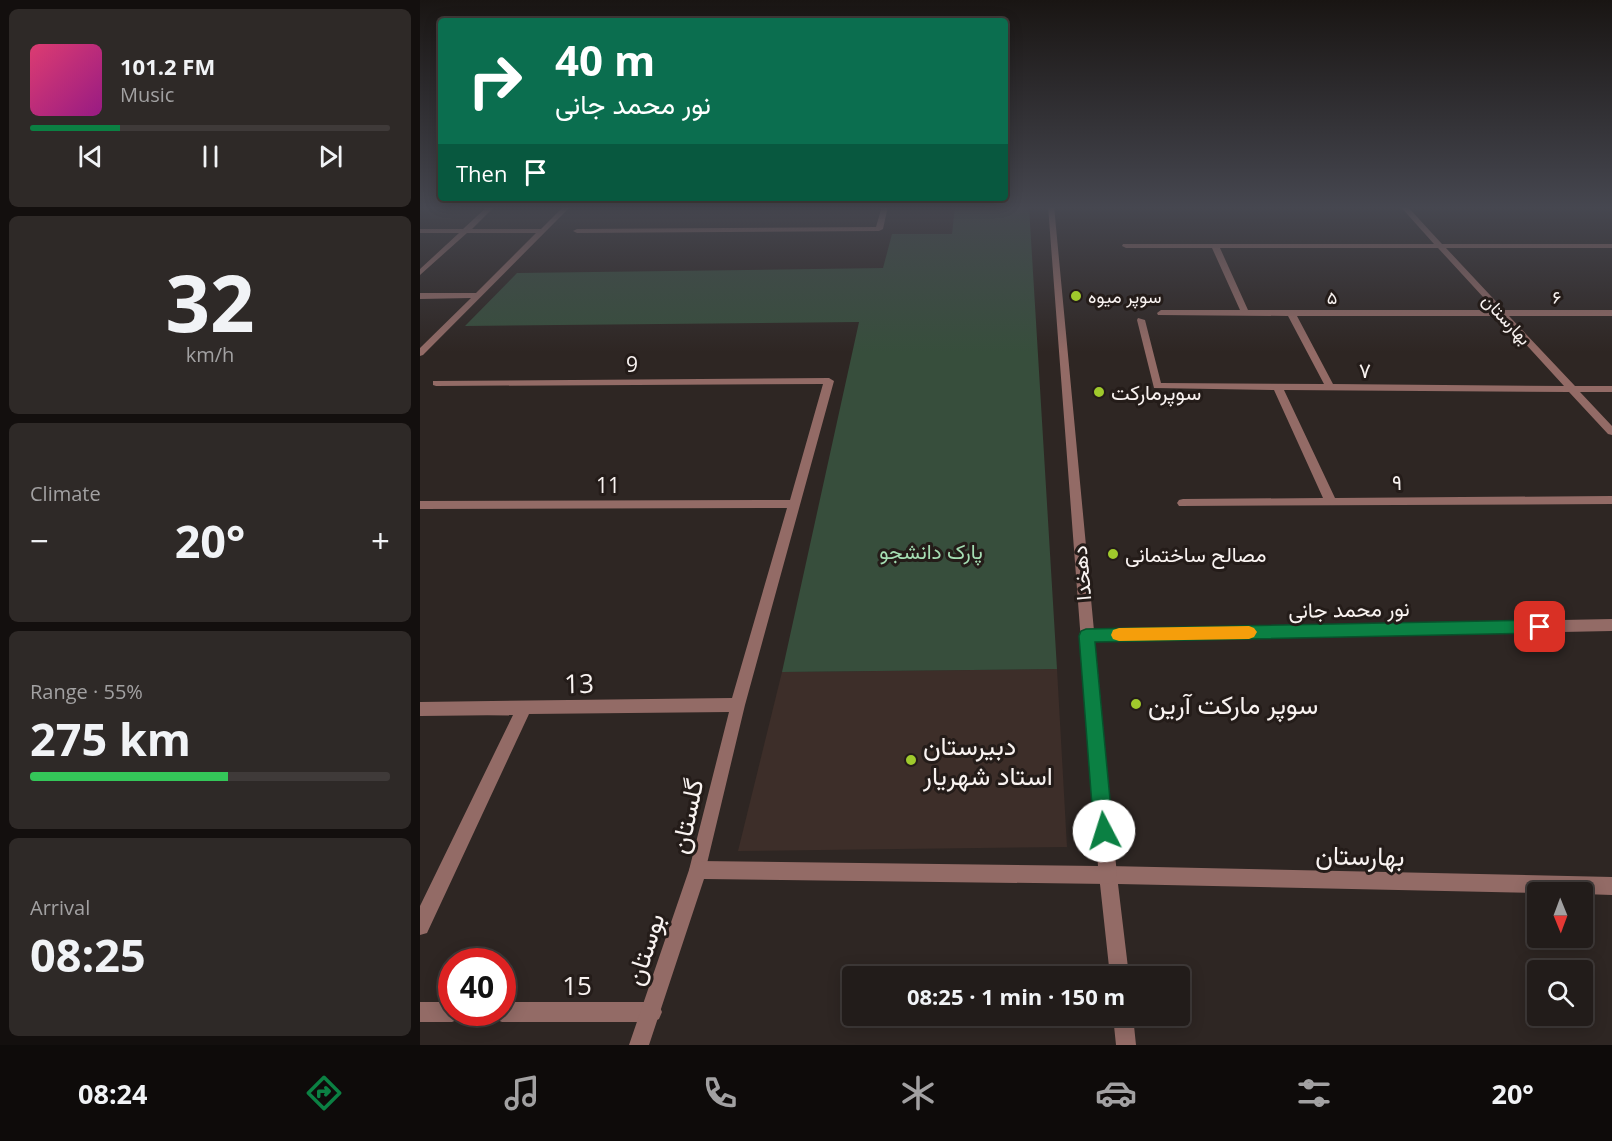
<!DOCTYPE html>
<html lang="en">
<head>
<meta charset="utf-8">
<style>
  body { margin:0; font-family:"Open Sans",Vazirmatn,sans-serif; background:#2e2927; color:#f1f3f6; height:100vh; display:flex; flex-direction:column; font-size:22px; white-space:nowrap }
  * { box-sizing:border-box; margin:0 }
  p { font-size:20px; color:#a2a1a2 }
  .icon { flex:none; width:33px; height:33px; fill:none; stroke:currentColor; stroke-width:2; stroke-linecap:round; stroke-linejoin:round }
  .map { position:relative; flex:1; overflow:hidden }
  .sheet { display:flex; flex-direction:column; gap:9px; padding:9px; background:#130f0e; width:420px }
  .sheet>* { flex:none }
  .top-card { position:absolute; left:18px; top:18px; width:570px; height:183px; border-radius:6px; box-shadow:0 3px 15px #0003,0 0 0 2px #3f3a39; background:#0b6e4f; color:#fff; overflow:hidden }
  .needle { width:39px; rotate:179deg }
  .tools { position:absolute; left:1107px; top:882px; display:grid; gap:12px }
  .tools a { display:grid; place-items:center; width:66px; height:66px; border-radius:6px; background:#221c1a; box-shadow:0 3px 15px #0003,0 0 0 2px #3f3a39; font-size:30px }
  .speed { position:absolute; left:18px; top:948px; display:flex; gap:12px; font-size:30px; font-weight:700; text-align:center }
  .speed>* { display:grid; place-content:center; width:78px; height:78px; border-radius:50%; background:#221c1a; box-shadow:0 3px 15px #0003,0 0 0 2px #3f3a39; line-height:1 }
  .speed .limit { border:9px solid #d22; background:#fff; color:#111 }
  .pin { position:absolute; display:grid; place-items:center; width:51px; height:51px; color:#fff; margin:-26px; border-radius:12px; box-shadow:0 3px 9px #0006 }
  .me { position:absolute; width:66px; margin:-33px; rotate:355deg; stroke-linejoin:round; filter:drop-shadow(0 0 4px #0008) }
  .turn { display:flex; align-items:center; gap:21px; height:126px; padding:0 18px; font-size:27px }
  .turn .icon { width:78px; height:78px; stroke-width:2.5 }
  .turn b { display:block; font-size:42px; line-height:51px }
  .then { display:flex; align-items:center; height:57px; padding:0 18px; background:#0003; gap:12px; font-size:22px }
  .big { font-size:45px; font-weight:700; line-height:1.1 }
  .sheet .card { flex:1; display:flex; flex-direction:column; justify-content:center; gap:9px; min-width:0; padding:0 21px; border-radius:9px; background:#2e2927 }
  .sheet .dial { align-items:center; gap:0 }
  .dial b { font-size:78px; line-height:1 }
  .song { display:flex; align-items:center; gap:18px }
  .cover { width:72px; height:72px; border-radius:9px; background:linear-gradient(135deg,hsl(340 70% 55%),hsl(310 70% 35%)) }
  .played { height:6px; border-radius:3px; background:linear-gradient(90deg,#0b8043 25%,#3f3a39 25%) }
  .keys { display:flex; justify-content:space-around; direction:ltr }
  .heat { display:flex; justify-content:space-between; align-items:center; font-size:33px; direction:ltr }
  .charge { height:9px; border-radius:4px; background:linear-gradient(90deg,#34c759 55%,#3f3a39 0) }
  .trip { position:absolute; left:422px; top:966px; width:348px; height:60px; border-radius:6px; background:#221c1a; box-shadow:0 3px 15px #0003,0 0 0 2px #3f3a39; font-weight:700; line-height:60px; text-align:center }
  .tab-bar { display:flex; height:96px; justify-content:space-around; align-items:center; background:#0e0b0a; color:#a2a1a2 }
  .tab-bar .icon { width:42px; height:42px }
  .tab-bar .selected { color:#0b8043 }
  .tab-bar b { font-size:27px; color:#f1f3f6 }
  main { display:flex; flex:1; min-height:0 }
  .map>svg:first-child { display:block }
  .built { fill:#3d2e29 }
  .green { fill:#374e3c }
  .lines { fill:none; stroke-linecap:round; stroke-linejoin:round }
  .minor { fill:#936b66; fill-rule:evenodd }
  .tertiary { fill:#936b66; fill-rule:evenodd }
  .route { fill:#0b8043; stroke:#07532c; stroke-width:1.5 }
  .slow { fill:#f59e0b }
  .poi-dot { fill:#a0ca2c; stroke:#241c19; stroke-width:2 }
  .labels { text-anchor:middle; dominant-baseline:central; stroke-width:6; stroke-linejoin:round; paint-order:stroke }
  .far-poi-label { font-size:18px; fill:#f9f3f1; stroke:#241c19; text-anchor:start }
  .far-street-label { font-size:18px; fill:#f9f3f1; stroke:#241c19 }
  .street-label { font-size:21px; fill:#f9f3f1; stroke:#241c19 }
  .poi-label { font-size:21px; fill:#f9f3f1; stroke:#241c19; text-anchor:start }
  .park-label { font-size:21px; fill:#a5deb3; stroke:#241c19 }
  .near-street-label { font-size:26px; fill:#f9f3f1; stroke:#241c19 }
  .near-poi-label { font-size:26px; fill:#f9f3f1; stroke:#241c19; text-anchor:start }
</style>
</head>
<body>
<main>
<section class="sheet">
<div class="card">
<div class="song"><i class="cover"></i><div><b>101.2 FM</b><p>Music</p></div></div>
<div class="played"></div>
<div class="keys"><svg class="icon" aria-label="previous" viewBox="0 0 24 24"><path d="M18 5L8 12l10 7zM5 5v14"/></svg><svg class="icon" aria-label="pause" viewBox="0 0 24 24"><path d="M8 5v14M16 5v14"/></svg><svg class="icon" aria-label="next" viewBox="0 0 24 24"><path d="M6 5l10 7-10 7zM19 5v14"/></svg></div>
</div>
<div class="card dial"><b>32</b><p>km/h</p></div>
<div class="card"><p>Climate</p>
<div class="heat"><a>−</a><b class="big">20°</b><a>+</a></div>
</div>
<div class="card"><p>Range · 55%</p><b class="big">275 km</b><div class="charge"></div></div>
<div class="card"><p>Arrival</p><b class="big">08:25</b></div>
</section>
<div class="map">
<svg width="1192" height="1045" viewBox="0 0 1192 1045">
  <rect width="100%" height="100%" fill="#2e2623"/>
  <path class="built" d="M 637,669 L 647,847 L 318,851 L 362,672 Z"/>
  <path class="green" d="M 535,206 L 609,206 L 637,669 L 362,672 L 439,322 L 45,326 L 97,273 L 463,268 L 472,234 L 532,234 Z"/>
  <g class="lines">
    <path class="minor" d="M 68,206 L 75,206 L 52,229 L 121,229 L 144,206 L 151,206 L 3,355 L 0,356 L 0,348 L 51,298 L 0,299 L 0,293 L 56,293 L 116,233 L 47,233 L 0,275 L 0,269 L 39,233 L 0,233 L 0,229 L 43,229 Z
      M 462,206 L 468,206 L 463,229 L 459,231 L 157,233 L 153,231 L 157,229 L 456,227 Z
      M 980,206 L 987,206 L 1022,244 L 1192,244 L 1192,248 L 1026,248 L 1084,310 L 1192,310 L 1192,316 L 1089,316 L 1155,386 L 1192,386 L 1192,392 L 1160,392 L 1192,426 L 1192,435 L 1188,434 L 1149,392 L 864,390 L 915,498 L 1192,496 L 1192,504 L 759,506 L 757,503 L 759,500 L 763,499 L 903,498 L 854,390 L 734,388 L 717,320 L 718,318 L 725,320 L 741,383 L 904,384 L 868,316 L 738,315 L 737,313 L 741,310 L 820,310 L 792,248 L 706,248 L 702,246 L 703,244 L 1014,244 ZM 800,248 L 1018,248 L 1075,310 L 828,310 ZM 877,316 L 1080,316 L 1144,386 L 913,384 Z
      M 409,378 L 414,381 L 325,705 L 284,876 L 278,879 L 272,876 L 269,870 L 309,712 L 109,714 L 7,933 L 0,935 L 0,906 L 93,715 L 0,716 L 0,702 L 312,698 L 367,508 L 0,509 L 0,501 L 370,500 L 403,384 L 16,386 L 13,385 L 13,381 Z
      M 1192,619 L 1192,631 L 666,641 L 661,639 L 659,635 L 661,631 L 666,629 Z
      M 688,866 L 1192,877 L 1192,895 L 1162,894 L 1162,892 L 1118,893 L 698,884 L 709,976 L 690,976 L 679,875 L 682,869 Z
      M 0,1002 L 32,1002 L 32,1012 L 42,1012 L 39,1019 L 32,1022 L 0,1022 Z
      M 82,1002 L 232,1002 L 239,1005 L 242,1012 L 239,1019 L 232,1022 L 82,1022 L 75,1019 L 72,1012 L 82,1012 Z
      M 693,1016 L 713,1016 L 716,1045 L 696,1045 Z"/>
    <path class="tertiary" d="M 628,206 L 634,206 L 697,875 L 694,881 L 688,884 L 284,879 L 229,1045 L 209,1045 L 269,870 L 272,864 L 278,861 L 678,866 Z"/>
  </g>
  <linearGradient id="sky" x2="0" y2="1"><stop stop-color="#191513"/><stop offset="0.59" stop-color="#464750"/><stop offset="1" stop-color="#464750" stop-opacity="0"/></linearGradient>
  <rect width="1192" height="352" fill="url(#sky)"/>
  <path class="route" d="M 1120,620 L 1126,622 L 1128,627 L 1126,631 L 1120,633 L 675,642 L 693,831 L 691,838 L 684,841 L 677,838 L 674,831 L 659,636 L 661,631 L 666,629 Z"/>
  <path class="slow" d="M 829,626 L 834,628 L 837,632 L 834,637 L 829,639 L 699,641 L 693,639 L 691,635 L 693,630 L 699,628 Z"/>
  <g class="poi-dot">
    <circle cx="656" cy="296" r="6"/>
    <circle cx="679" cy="392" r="6"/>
    <circle cx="693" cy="554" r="6"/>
    <circle cx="716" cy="704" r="6"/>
    <circle cx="491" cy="760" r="6"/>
  </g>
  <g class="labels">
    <g class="far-poi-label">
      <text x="668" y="296">سوپر میوه</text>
    </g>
    <g class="far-street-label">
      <text x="912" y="297">۵</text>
      <text x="1137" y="297">۶</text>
      <text transform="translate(1087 319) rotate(47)">بهارستان</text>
    </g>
    <g class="street-label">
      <text x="212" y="364">9</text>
      <text x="945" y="370">۷</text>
      <text x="977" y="482">۹</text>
      <text x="188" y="485">11</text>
      <text transform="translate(661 573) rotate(-95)">دهخدا</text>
      <text transform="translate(929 609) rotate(-1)">نور محمد جانی</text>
    </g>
    <g class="poi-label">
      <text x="691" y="392">سوپرمارکت</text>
      <text x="705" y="554">مصالح ساختمانی</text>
    </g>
    <g class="park-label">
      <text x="511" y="551">پارک دانشجو</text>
    </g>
    <g class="near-street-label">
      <text transform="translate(159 683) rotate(-1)">13</text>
      <text transform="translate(266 816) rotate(-78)">گلستان</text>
      <text transform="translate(940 855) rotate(1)">بهارستان</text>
      <text transform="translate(224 949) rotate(-72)">بوستان</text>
      <text x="157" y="985">15</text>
    </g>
    <g class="near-poi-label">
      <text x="728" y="704">سوپر مارکت آرین</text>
      <text x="503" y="745">دبیرستان<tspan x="503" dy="30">استاد شهریار</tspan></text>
    </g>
  </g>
</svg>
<div class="tools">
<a><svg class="needle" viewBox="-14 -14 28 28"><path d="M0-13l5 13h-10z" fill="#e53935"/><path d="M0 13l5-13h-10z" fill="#a2a1a2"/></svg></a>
<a><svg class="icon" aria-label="search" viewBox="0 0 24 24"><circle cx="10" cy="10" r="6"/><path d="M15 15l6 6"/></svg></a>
</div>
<div class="speed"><div class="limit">40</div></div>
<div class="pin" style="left:1120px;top:627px;background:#d93025"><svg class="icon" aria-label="arrive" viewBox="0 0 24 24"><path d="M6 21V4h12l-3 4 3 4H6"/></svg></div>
<svg class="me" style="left:684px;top:831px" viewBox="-20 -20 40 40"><circle r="19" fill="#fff"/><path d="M0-13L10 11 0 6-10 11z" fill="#0b8043"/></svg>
<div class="trip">08:25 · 1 min · 150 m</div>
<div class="top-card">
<div class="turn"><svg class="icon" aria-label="right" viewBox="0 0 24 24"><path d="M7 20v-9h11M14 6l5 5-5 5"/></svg><div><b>40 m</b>نور محمد جانی</div></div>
<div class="then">Then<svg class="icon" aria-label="arrive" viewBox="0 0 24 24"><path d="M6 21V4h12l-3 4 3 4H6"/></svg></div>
</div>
</div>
</main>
<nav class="tab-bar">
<b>08:24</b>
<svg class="icon selected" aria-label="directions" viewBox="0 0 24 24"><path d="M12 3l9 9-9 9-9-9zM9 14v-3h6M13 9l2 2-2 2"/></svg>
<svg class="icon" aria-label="music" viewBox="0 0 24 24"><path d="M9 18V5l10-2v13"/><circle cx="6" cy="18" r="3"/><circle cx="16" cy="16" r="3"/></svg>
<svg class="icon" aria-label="phone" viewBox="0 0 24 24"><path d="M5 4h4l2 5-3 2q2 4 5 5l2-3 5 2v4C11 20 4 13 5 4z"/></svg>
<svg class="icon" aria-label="climate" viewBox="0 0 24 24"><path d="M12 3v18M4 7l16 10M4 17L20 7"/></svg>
<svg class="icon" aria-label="car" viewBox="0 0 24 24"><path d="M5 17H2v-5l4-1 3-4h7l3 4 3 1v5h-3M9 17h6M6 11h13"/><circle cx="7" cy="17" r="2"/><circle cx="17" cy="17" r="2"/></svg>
<svg class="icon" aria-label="filters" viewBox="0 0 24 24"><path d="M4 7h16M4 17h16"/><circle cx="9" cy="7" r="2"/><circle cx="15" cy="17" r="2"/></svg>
<b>20°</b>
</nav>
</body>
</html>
